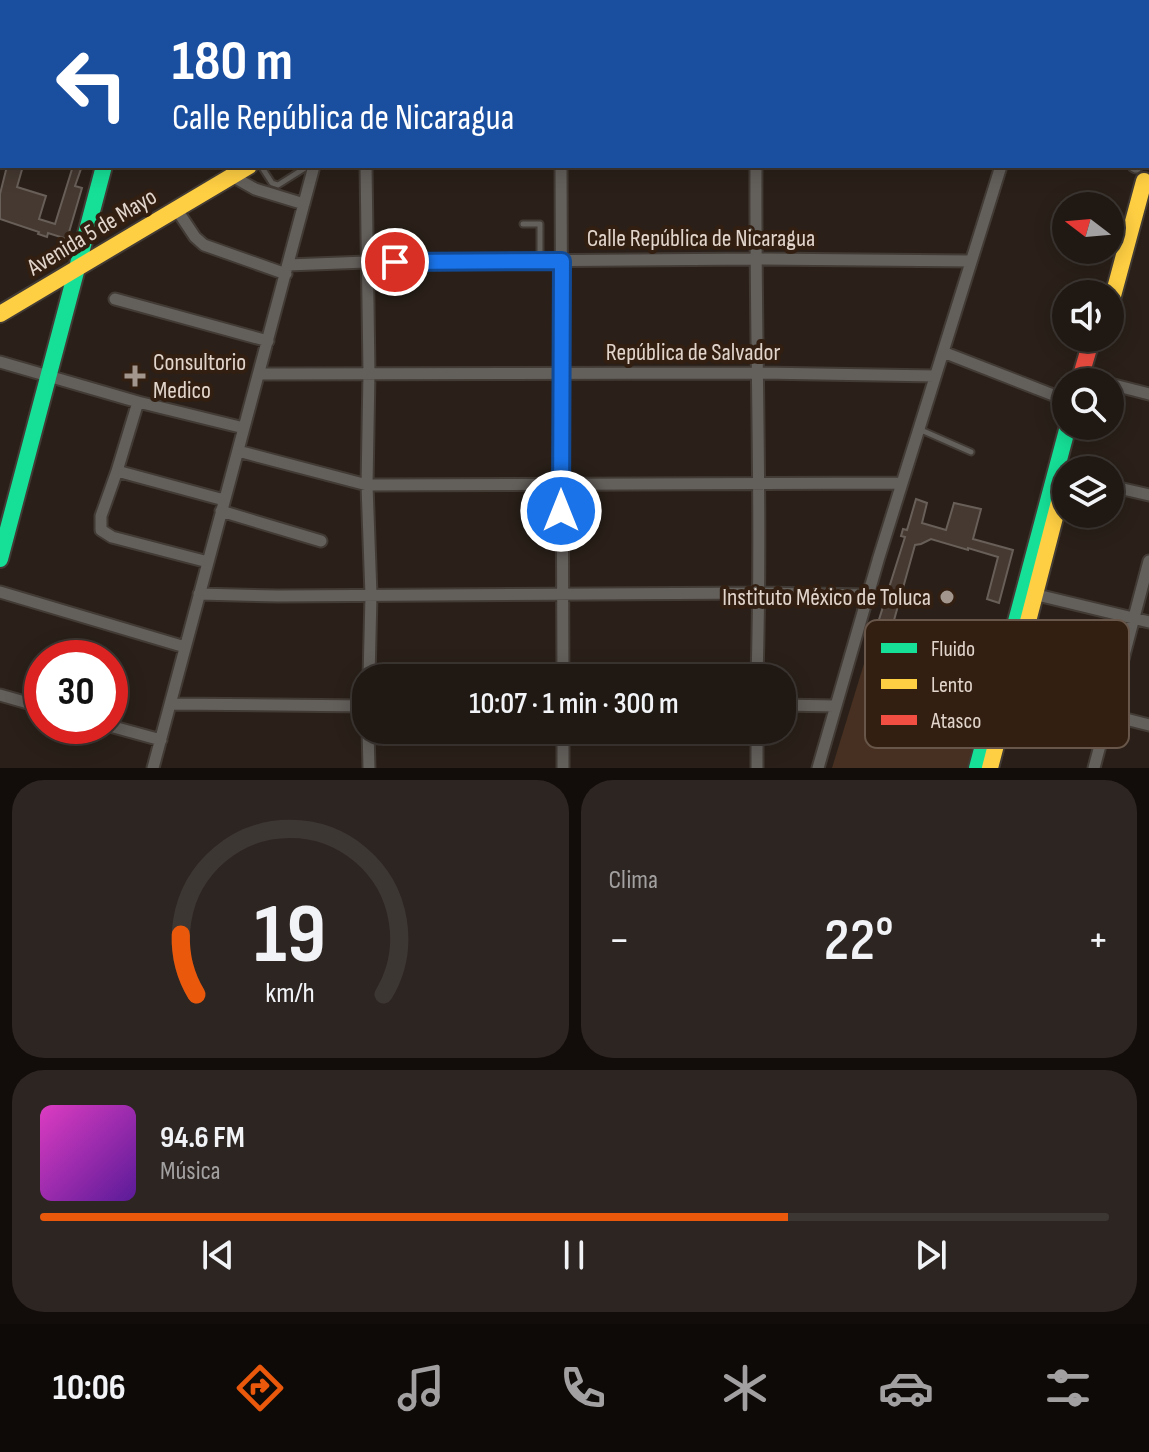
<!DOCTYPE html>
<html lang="es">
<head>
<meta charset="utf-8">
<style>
  body { margin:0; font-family:"Sofia Sans Condensed",sans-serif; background:#2d2521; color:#f1f3f6; height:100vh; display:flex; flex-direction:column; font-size:30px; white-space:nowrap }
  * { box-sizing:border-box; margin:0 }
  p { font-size:26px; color:#a2a0a0 }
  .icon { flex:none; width:44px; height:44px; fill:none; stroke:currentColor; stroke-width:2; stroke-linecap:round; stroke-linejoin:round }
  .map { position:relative; height:768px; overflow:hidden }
  .details { display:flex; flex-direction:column; gap:12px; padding:12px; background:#120d0a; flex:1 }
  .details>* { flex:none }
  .banner { position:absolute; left:0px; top:0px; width:1150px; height:168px; box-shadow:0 4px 20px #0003,0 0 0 2px #3d3733; background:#1a4fa0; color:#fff; overflow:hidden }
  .needle { width:52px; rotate:286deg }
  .tools { position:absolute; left:1052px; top:192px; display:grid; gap:16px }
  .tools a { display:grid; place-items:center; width:72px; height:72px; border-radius:50%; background:#201813; box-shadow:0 4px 20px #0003,0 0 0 2px #3d3733; font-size:40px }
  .speed { position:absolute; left:24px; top:640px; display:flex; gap:16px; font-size:40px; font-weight:700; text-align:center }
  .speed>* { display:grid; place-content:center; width:104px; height:104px; border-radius:50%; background:#201813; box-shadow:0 4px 20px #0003,0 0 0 2px #3d3733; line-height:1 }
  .speed .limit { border:12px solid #d22; background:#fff; color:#111 }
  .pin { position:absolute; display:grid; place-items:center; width:68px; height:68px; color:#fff; margin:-34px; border:4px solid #fff; border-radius:50%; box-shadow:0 2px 8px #0007 }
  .me { position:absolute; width:88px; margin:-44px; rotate:0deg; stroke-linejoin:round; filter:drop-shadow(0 0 6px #0008) }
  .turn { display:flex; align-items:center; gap:28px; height:168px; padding:0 40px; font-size:36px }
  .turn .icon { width:104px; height:104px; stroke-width:2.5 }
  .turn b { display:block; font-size:56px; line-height:68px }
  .big { font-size:60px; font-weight:600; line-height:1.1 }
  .details .tile { flex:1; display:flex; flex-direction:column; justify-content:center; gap:12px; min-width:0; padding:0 28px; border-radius:32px; background:#2d2521 }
  .details .dial { align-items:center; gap:0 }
  .dial svg { height:208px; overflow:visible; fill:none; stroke:#3d3733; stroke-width:7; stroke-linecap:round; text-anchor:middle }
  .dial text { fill:#f1f3f6; stroke:none }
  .song { display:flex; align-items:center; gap:24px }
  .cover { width:96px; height:96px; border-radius:12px; background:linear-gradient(135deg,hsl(310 70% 55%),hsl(270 70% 35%)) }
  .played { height:8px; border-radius:4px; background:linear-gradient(90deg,#ea580c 70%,#3d3733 70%) }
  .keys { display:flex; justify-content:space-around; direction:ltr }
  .heat { display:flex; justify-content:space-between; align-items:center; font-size:44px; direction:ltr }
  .details .tiles { flex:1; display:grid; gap:12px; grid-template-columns:1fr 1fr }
  .tile:last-child { grid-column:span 2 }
  .trip { position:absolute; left:352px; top:664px; width:444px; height:80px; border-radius:32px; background:#201813; box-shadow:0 4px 20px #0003,0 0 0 2px #3d3733; font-weight:600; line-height:80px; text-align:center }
  .menu { display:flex; height:128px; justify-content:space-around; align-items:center; background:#0d0a08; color:#a2a0a0 }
  .menu .icon { width:56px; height:56px }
  .menu .active { color:#ea580c }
  .menu b { font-size:36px; color:#f1f3f6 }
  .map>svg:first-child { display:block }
  .green { fill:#473021 }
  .building { fill:#453931; stroke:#695f59; stroke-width:2 }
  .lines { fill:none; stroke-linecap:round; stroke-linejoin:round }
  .lane-casing { stroke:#423a34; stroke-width:9 }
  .street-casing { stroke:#423a34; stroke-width:15 }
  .fast-casing { stroke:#423a34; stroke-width:20 }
  .slow-casing { stroke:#423a34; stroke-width:20 }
  .jam-casing { stroke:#423a34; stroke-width:20 }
  .lane { stroke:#635f5b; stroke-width:5 }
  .street { stroke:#635f5b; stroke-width:11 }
  .fast { stroke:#16e098; stroke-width:16 }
  .slow { stroke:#ffcf43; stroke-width:16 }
  .jam { stroke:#f24e42; stroke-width:16 }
  .route-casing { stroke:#114b97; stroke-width:20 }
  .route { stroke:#1a73e8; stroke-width:14 }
  .poi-dot { fill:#a2968d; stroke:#321f11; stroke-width:3 }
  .labels { text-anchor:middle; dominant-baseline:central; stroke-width:8; stroke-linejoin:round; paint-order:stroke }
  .street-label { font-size:24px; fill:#e2d5cc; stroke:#321f11 }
  .poi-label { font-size:24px; fill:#e2d5cc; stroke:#321f11; text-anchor:start }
  .key { fill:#321f11; stroke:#675649; stroke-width:2 }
  .key-label { font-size:22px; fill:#e2d5cc }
</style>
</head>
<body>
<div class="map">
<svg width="1149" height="768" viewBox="0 0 1149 768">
  <rect width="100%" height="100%" fill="#2a2019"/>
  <path class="green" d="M 871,641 L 992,676 L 968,768 L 832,768 Z"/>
  <path class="building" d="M 7,166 L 23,166 L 17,187 L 46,196 L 39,219 L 55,224 L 73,166 L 82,166 L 75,186 L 82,188 L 67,239 L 48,233 L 47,237 L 38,234 L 39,232 L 0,219 L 0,194 Z
    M 916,499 L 927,503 L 922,523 L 946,530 L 954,503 L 981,509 L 973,539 L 1013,550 L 999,603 L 987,599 L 998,557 L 968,548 L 968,550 L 931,539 L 921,544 L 915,545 L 891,631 L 877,626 L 905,537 L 901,536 L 903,529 L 907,530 Z"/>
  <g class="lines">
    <defs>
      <path id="lane" d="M 14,0 L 18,1
        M 545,0 L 547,2
        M 261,166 L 272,183 L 278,185 L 305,168
        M 523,224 L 540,224 L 540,260
        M 921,430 L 971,452"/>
      <path id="street" d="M 180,0 L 187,2
        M 560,0 L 561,2
        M 756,0 L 756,2
        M 894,0 L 900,2
        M 114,2 L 115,0
        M 360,2 L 361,0
        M 443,2 L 444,0
        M 804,2 L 805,0
        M 1143,2 L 1149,0
        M 0,143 L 2,141
        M 366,166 L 369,373 L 367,485 L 371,595 L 369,678
        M 561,166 L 563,678
        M 756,166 C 755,337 762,507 757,678
        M 1134,166 L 1136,167
        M 232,176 L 255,189 L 304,204
        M 177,210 L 195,237 L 204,245 L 286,274
        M 288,265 L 366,262 L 755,259 L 971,261
        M 115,299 L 268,341
        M 943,352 L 1066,400
        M 0,362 L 138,402 L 244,428
        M 260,374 L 756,373 L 935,376
        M 1090,379 L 1101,382
        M 1110,384 L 1149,394
        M 138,402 L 117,471 L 101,516 L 101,530 L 112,537 L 208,562
        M 238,451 L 367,485 L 902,483
        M 117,471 L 224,500
        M 1110,486 L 1149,495
        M 221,511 L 321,541
        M 0,592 L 185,647
        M 1029,593 L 1149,622
        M 199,594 L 278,596 L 760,593 L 867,595
        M 1007,689 L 1149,725
        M 0,695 L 42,707
        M 171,704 L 366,706
        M 782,705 L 835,706
        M 110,726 L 161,740
        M 368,730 L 369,768
        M 757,730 L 757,768
        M 153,768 L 314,166
        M 563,768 L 563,730
        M 818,768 L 879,557 L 1001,166
        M 1094,768 L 1149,561"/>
      <path id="fast" d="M 1046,0 L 1047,2
        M 1069,0 L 1070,2
        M 144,2 L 145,0
        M 511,2 L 515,0
        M 1148,103 L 1149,105
        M 0,559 L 104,166
        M 977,768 L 1068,426"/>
      <path id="slow" d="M 1004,0 L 1006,2
        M 1023,0 L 1025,2
        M 1148,132 L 1149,134
        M 1148,159 L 1149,160
        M 1110,307 L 1144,181
        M 0,314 L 249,166
        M 990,768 L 1060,498"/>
      <path id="jam" d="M 1079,382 L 1092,338"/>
    </defs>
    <use href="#lane" class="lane-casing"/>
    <use href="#street" class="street-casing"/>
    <use href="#fast" class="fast-casing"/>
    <use href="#slow" class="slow-casing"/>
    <use href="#jam" class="jam-casing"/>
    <use href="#lane" class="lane"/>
    <use href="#street" class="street"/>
    <use href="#fast" class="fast"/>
    <use href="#slow" class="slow"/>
    <use href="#jam" class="jam"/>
  </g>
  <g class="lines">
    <defs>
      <path id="route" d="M 395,262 L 562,261 L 561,511"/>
    </defs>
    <use href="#route" class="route-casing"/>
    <use href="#route" class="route"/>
  </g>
  <g class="poi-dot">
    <path d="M131 364h8v8h8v8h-8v8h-8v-8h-8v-8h8z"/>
    <circle cx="947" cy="597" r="8"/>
  </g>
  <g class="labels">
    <g class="street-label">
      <text transform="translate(92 232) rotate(-31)">Avenida 5 de Mayo</text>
      <text x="701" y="238">Calle República de Nicaragua</text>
      <text x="693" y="352">República de Salvador</text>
    </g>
    <g class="poi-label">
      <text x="153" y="362">Consultorio<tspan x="153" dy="28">Medico</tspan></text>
      <text x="931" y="597" text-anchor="end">Instituto México de Toluca</text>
    </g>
  </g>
  <rect x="865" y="620" width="264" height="128" rx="12" class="key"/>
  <rect x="881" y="643" width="36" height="10" fill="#16e098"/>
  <rect x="881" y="679" width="36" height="10" fill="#ffcf43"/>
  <rect x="881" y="715" width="36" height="10" fill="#f24e42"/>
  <g class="key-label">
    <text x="931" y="656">Fluido</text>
    <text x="931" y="692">Lento</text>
    <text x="931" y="728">Atasco</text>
  </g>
</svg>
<div class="tools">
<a><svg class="needle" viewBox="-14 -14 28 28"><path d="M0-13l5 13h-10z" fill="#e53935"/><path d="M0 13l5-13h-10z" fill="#a2a0a0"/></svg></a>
<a><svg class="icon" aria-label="sound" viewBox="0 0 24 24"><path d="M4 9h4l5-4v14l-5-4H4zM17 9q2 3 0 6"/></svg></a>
<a><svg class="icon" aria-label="search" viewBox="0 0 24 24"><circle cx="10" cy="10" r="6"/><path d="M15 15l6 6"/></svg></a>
<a><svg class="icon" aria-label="layers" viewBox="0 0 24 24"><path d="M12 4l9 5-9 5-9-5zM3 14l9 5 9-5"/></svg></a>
</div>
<div class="speed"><div class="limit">30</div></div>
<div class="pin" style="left:395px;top:262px;background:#d93025"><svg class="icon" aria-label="arrive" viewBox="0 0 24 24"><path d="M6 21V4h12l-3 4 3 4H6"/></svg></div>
<svg class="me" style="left:561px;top:511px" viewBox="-20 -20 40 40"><circle r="17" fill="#1a73e8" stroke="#fff" stroke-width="3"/><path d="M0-11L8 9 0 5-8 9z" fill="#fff"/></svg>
<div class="trip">10:07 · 1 min · 300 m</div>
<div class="banner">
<div class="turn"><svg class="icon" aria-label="left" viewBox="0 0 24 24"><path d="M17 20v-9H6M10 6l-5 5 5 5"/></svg><div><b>180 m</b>Calle República de Nicaragua</div></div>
</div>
</div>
<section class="details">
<div class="tiles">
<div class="tile dial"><svg viewBox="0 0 100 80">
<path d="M14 69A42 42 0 1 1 86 69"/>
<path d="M14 69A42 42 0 0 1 8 46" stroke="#ea580c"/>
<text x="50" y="56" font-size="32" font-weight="700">19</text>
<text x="50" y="72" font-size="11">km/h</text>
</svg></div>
<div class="tile"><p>Clima</p>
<div class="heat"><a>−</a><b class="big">22°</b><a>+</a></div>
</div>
<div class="tile">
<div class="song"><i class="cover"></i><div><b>94.6 FM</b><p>Música</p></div></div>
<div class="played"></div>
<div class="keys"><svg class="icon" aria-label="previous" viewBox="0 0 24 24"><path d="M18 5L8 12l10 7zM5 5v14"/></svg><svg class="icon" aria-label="pause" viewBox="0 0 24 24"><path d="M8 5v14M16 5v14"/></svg><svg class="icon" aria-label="next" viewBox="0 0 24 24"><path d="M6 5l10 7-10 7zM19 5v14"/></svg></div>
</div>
</div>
</section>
<nav class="menu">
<b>10:06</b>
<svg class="icon active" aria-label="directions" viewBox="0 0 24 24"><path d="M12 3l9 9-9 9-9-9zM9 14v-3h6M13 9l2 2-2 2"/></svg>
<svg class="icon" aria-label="music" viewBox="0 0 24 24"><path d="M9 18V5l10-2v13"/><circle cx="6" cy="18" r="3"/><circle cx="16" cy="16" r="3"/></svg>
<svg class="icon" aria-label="phone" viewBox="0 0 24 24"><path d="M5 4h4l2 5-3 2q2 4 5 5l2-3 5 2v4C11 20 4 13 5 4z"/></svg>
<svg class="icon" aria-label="climate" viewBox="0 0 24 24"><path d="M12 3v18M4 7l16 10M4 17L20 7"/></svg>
<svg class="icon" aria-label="car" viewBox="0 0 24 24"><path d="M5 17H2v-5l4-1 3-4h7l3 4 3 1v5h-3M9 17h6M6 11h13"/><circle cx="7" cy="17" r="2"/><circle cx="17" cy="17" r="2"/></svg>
<svg class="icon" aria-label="filters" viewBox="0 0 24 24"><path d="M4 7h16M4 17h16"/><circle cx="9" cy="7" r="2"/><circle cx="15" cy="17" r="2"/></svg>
</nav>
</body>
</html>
